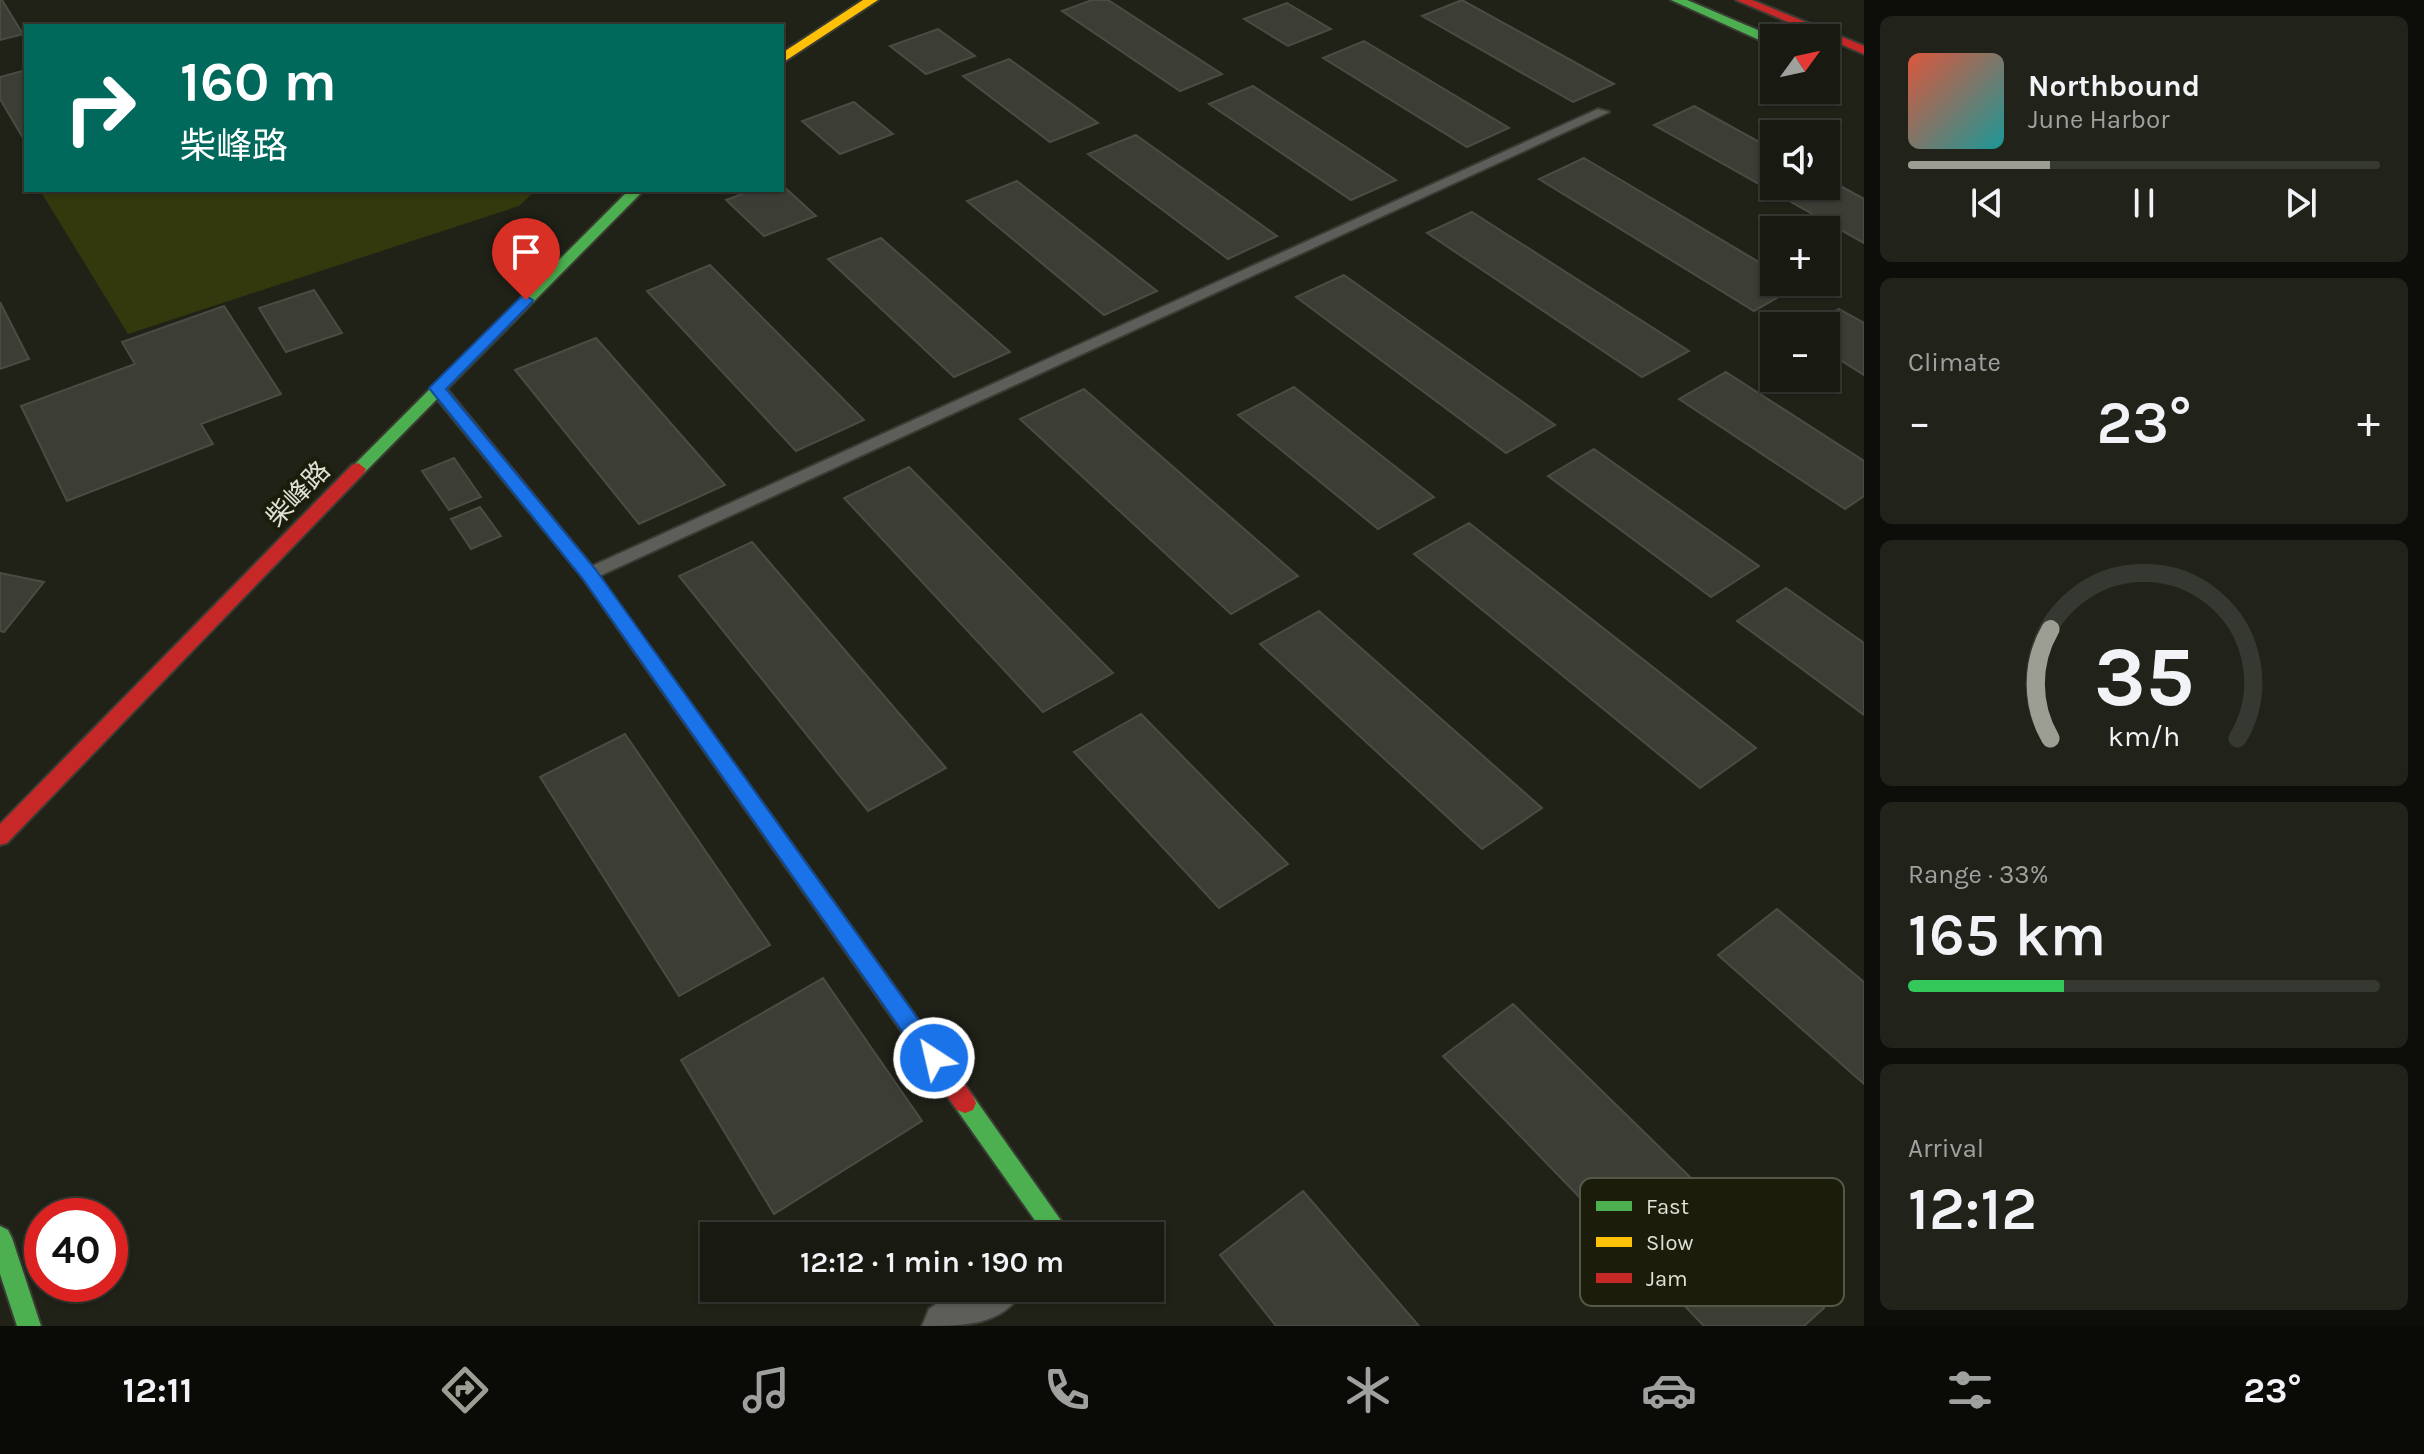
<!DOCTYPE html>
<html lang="en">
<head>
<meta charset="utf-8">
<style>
  body { margin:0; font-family:Karla,"Noto Sans SC",sans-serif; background:#21231b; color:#f1f3f6; height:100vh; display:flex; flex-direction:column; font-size:30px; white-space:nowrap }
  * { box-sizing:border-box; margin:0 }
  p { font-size:26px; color:#9fa19f }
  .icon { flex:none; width:44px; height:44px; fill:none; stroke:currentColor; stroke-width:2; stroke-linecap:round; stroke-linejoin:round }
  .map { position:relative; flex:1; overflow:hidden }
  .details { display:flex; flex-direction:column; gap:16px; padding:16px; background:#0d0e0a; width:560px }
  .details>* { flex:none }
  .banner { position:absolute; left:24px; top:24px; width:760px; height:168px; border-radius:0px; box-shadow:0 2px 6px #0004,0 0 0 2px #363832; background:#00695c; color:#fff; overflow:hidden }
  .needle { width:52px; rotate:57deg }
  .controls { position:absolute; left:1760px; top:24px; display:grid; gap:16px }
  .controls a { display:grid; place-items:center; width:80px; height:80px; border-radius:0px; background:#181a12; box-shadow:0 2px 6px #0004,0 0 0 2px #363832; font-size:40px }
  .speed { position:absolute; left:24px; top:1198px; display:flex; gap:16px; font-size:40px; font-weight:700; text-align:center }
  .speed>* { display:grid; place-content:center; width:104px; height:104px; border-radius:50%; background:#181a12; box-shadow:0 2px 6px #0004,0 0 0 2px #363832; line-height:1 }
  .speed .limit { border:12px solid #d22; background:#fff; color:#111 }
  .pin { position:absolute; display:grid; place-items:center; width:68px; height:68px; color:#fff; margin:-82px -34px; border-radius:50% 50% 50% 0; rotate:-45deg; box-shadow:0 0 8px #0007 }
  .pin .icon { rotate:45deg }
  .me { position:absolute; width:88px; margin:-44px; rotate:325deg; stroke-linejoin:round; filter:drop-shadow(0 0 6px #0008) }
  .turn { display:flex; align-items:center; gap:28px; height:168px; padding:0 24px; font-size:36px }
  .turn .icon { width:104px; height:104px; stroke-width:2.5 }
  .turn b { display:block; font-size:56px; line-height:68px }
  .big { font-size:60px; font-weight:600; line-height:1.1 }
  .details .card { flex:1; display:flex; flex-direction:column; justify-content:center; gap:12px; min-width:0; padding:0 28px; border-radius:12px; background:#21231b }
  .details .dial { align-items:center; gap:0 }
  .dial svg { height:208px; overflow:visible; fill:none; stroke:#363832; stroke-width:7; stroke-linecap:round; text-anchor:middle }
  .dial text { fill:#f1f3f6; stroke:none }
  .song { display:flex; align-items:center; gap:24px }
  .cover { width:96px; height:96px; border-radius:12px; background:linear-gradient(135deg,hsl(10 70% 55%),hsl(180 70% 35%)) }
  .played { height:8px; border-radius:4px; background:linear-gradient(90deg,#9c9e93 30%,#363832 30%) }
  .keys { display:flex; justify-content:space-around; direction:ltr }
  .heat { display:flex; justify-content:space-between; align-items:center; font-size:44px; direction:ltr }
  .charge { height:12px; border-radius:6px; background:linear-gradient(90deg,#34c759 33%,#363832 0) }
  .trip { position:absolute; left:700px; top:1222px; width:464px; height:80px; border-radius:0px; background:#181a12; box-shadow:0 2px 6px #0004,0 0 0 2px #363832; font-weight:600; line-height:80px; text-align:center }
  .dock { display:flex; height:128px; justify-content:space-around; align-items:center; background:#0a0a07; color:#9fa19f }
  .dock .icon { width:56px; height:56px }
  .dock .current { color:#9c9e93 }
  .dock b { font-size:36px; color:#f1f3f6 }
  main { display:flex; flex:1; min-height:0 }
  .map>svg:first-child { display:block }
  .green { fill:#34380d }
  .building { fill:#3c3e36; stroke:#4a4c44; stroke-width:2 }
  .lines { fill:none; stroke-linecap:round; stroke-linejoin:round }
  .lane-casing { stroke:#3a3c33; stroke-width:4 }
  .street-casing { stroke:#3a3c33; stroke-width:4 }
  .fast-casing { stroke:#3a3c33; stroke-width:4 }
  .slow-casing { stroke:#3a3c33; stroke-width:4 }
  .jam-casing { stroke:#3a3c33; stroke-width:4 }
  .lane { fill:#5d5e59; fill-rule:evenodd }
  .street { fill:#5d5e59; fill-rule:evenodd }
  .fast { fill:#4caf50; fill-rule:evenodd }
  .slow { fill:#ffc107; fill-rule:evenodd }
  .jam { fill:#c62828; fill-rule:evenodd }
  .route { fill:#1a73e8; stroke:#114b97; stroke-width:2 }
  .labels { text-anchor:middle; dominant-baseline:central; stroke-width:8; stroke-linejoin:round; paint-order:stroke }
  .street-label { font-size:26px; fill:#dfe1d5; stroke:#1b1d0a }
  .key { fill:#1b1d0a; stroke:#565847; stroke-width:2 }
  .key-label { font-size:22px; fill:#dfe1d5 }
</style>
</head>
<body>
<main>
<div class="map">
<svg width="1864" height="1326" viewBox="0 0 1864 1326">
  <rect width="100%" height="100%" fill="#202218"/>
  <path class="green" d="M 48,190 L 536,190 L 519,206 L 128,334 L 41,192 Z"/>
  <path class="building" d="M 0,0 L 2,0 L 23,34 L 0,40 Z
    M 1092,0 L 1108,0 L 1222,74 L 1180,91 L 1062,11 Z
    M 1462,0 L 1614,84 L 1573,102 L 1422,16 Z
    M 1287,3 L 1331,29 L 1288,46 L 1244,19 Z
    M 938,29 L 975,56 L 926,74 L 890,46 Z
    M 1364,41 L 1509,128 L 1467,147 L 1323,58 Z
    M 1009,59 L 1098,123 L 1050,142 L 963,76 Z
    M 26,70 L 26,143 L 0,99 L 0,77 Z
    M 1253,86 L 1396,180 L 1351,200 L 1209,104 Z
    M 854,102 L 893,134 L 840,154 L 802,121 Z
    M 1694,106 L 1774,150 L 1774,186 L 1826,186 L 1826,178 L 1864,199 L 1864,243 L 1654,125 Z
    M 1136,135 L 1277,236 L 1228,259 L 1088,154 Z
    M 1584,158 L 1774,271 L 1774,282 L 1793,282 L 1799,285 L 1754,311 L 1539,179 Z
    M 1017,181 L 1157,291 L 1104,315 L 967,201 Z
    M 782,185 L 816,216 L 764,236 L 726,200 L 753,190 L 782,190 Z
    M 1472,212 L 1689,351 L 1642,377 L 1427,233 Z
    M 881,238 L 1010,352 L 954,377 L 828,259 Z
    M 710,265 L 864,420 L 796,451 L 647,291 Z
    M 1344,275 L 1555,425 L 1506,453 L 1296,297 Z
    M 314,290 L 342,333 L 286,352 L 259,308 Z
    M 0,302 L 29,359 L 0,369 Z
    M 224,306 L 281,394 L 201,424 L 213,444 L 67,501 L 21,406 L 135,364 L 122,342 Z
    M 1839,309 L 1864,323 L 1864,375 L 1826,351 L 1826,326 L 1809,326 Z
    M 596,338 L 725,485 L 639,524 L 515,370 Z
    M 1726,372 L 1864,461 L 1864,496 L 1845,509 L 1679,399 Z
    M 1294,387 L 1434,497 L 1378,529 L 1238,415 Z
    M 1084,389 L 1298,576 L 1231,614 L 1020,419 Z
    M 1594,449 L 1759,566 L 1711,597 L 1548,476 Z
    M 454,458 L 481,497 L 449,510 L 422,471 Z
    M 909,467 L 1113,673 L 1043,712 L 844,498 Z
    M 480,507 L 501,536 L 471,549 L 451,519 Z
    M 1469,523 L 1756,748 L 1700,788 L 1414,554 Z
    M 752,542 L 946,768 L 868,811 L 679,576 Z
    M 0,573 L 44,582 L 4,632 L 0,631 Z
    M 1786,588 L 1864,643 L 1864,715 L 1737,621 Z
    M 1319,611 L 1542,808 L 1482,849 L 1260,644 Z
    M 1141,714 L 1288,864 L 1219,908 L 1074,752 Z
    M 625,734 L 770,945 L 679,996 L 540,777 Z
    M 1777,909 L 1864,982 L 1864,1084 L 1718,955 Z
    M 823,978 L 922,1121 L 774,1214 L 681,1060 Z
    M 1513,1004 L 1824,1308 L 1804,1326 L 1704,1326 L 1443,1056 Z
    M 1303,1191 L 1419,1326 L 1276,1326 L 1220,1255 Z"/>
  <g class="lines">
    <defs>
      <path id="lane" d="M 1598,109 L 1609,112 L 595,578 L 583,578 L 580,574 L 583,570 Z"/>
      <path id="street" d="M 959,1288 L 1024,1288 C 1005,1326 964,1326 922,1326 L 929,1309 Z"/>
      <path id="fast" d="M 1671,0 L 1687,0 L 1774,37 L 1774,43 L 1766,43 Z
        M 629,190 L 644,190 L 447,389 L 595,570 L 651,649 L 642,656 L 636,654 L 583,578 L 437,399 L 364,473 L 358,475 L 350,469 Z
        M 965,1093 L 973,1096 L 1072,1236 L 1046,1236 L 957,1110 L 954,1103 L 957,1096 Z
        M 0,1226 L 8,1230 L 12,1238 L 41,1326 L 17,1326 L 0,1274 Z"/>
      <path id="slow" d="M 863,0 L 878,0 L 782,63 L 782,53 Z"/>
      <path id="jam" d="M 1736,0 L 1752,0 L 1864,46 L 1864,54 Z
        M 358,463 L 366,469 L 364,473 L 7,843 L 0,845 L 0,824 L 352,465 Z
        M 642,642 L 648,644 L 973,1096 L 976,1103 L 973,1110 L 965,1113 L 957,1110 L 636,654 L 633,649 L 636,644 Z"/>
    </defs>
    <use href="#lane" class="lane-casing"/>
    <use href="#street" class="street-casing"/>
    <use href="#fast" class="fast-casing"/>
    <use href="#slow" class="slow-casing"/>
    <use href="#jam" class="jam-casing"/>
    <use href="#lane" class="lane"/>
    <use href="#street" class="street"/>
    <use href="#fast" class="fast"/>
    <use href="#slow" class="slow"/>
    <use href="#jam" class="jam"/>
  </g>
  <path class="route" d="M 526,296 L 533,300 L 531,303 L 446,389 L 596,570 L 941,1051 L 945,1058 L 941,1065 L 934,1068 L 926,1065 L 583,579 L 429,388 L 521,297 Z"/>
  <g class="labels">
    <g class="street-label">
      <text transform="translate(298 494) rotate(-46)">柴峰路</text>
    </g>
  </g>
  <rect x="1580" y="1178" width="264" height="128" rx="12" class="key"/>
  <rect x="1596" y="1201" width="36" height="10" fill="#4caf50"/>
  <rect x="1596" y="1237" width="36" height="10" fill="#ffc107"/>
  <rect x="1596" y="1273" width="36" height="10" fill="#c62828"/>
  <g class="key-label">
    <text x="1646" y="1214">Fast</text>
    <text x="1646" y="1250">Slow</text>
    <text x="1646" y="1286">Jam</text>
  </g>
</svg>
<div class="controls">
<a><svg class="needle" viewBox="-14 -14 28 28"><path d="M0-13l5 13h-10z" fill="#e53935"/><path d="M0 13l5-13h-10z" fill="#9fa19f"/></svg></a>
<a><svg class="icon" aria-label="sound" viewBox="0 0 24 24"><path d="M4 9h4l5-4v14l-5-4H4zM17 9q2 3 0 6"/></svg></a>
<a>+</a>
<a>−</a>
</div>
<div class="speed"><div class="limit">40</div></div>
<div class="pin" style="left:526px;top:300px;background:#d93025"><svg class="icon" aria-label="arrive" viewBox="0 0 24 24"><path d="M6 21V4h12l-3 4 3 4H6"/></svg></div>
<svg class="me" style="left:934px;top:1058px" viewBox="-20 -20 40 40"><circle r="17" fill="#1a73e8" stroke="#fff" stroke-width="3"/><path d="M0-11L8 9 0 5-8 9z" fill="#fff"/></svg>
<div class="trip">12:12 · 1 min · 190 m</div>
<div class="banner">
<div class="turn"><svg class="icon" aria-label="right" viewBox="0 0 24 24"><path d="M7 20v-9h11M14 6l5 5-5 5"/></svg><div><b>160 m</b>柴峰路</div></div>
</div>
</div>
<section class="details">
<div class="card">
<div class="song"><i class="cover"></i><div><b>Northbound</b><p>June Harbor</p></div></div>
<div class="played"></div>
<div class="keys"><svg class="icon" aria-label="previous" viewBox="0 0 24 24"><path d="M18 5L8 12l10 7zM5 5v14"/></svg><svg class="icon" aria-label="pause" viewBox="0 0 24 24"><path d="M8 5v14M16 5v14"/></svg><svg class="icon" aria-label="next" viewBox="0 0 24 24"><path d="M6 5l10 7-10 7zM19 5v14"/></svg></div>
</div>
<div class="card"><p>Climate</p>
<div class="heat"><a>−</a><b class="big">23°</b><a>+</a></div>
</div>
<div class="card dial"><svg viewBox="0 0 100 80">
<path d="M14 69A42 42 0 1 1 86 69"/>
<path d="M14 69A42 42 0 0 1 14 27" stroke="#9c9e93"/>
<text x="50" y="56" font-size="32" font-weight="700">35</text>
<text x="50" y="72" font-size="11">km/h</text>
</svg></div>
<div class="card"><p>Range · 33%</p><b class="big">165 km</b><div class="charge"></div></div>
<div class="card"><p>Arrival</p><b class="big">12:12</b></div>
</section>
</main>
<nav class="dock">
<b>12:11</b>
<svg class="icon current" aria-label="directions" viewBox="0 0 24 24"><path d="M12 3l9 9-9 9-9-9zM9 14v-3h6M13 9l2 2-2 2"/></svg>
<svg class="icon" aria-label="music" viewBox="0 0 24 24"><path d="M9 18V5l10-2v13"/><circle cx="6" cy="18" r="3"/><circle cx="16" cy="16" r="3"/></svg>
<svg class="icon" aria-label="phone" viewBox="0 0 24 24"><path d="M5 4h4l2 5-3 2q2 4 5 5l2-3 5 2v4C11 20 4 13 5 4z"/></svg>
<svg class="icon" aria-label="climate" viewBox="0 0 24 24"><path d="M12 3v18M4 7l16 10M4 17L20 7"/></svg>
<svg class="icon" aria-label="car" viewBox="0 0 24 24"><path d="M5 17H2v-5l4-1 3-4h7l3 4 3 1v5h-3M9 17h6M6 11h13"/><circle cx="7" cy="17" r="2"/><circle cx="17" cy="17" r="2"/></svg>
<svg class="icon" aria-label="filters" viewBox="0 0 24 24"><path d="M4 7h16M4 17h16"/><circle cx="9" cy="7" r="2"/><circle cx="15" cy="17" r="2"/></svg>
<b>23°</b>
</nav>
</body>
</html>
